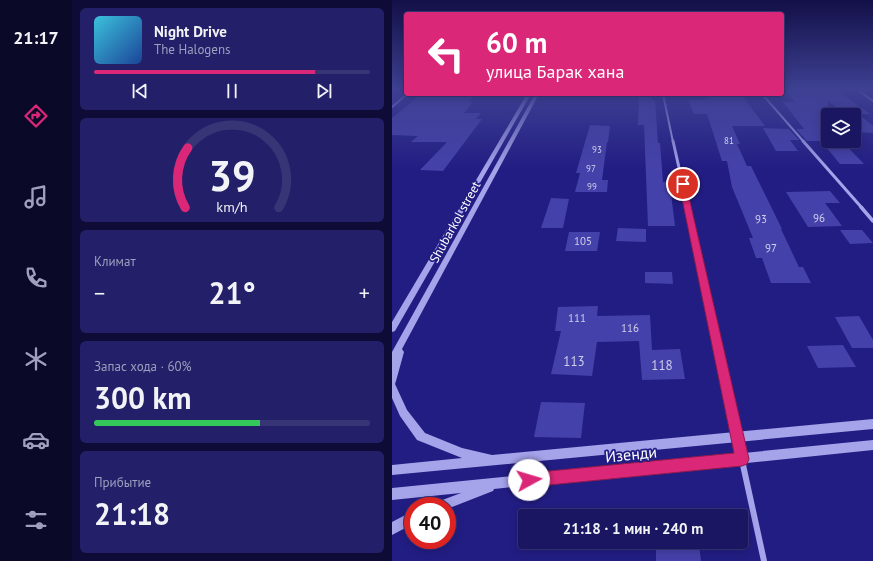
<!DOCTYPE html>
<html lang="ru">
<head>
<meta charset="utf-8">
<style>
  body { margin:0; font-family:"PT Sans",sans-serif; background:#231f68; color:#f1f3f6; height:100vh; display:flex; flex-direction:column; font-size:15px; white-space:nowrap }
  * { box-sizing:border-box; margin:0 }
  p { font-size:13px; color:#9f9fbe }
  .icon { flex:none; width:22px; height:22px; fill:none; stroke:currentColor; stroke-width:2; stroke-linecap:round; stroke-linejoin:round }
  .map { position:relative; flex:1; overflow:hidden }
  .side { display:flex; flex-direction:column; gap:8px; padding:8px; background:#0e0c36; width:320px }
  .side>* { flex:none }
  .top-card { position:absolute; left:12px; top:12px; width:380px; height:84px; border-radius:4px; box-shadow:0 2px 10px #0003,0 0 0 1px #383577; background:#db2777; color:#fff; overflow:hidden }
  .fabs { position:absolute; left:429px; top:108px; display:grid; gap:8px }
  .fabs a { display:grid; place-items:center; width:40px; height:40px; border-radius:4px; background:#1a1662; box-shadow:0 2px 10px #0003,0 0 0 1px #383577; font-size:20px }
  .speed { position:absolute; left:12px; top:497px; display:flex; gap:8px; font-size:20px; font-weight:700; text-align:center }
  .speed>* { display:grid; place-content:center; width:52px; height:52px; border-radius:50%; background:#1a1662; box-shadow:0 2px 10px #0003,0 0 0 1px #383577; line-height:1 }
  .speed .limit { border:6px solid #d22; background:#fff; color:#111 }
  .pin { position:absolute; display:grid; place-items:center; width:34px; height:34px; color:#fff; margin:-17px; border:2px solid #fff; border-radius:50%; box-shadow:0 1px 4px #0007 }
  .me { position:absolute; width:44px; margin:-22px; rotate:84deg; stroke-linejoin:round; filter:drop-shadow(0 0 3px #0008) }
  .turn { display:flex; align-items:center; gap:14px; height:84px; padding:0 16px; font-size:18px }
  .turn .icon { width:52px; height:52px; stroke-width:2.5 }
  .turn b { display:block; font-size:28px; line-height:34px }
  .big { font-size:30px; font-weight:700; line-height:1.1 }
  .side .tile { flex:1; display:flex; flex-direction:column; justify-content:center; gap:6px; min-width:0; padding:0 14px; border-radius:6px; background:#231f68 }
  .side .dial { align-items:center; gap:0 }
  .dial svg { height:104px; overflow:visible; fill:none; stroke:#383577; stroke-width:7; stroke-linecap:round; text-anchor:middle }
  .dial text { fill:#f1f3f6; stroke:none }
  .song { display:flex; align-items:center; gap:12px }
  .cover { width:48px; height:48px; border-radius:6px; background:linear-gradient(135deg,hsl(190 70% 55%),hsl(220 70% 35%)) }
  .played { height:4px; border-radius:2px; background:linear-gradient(90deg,#db2777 80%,#383577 80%) }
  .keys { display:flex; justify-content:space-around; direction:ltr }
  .heat { display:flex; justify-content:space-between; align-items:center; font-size:22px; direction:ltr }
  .charge { height:6px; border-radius:3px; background:linear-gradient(90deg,#34c759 60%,#383577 0) }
  .trip { position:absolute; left:126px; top:509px; width:230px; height:40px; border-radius:4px; background:#1a1662; box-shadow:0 2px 10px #0003,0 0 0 1px #383577; font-weight:700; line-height:40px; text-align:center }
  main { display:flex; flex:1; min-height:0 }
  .menu { display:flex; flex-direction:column; width:72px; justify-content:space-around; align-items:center; background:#0a0927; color:#9f9fbe }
  .menu .icon { width:28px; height:28px }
  .menu .active { color:#db2777 }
  .menu b { font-size:18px; color:#f1f3f6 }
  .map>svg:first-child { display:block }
  .building { fill:#4541aa }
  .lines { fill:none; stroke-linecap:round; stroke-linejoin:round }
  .minor-far4 { stroke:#a5a3ea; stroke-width:2 }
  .minor-far3 { stroke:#a5a3ea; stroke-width:3 }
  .minor-far2 { stroke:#a5a3ea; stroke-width:3.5 }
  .minor-far1 { stroke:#a5a3ea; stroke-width:5 }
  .minor { stroke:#a5a3ea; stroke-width:6 }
  .tertiary { fill:#a5a3ea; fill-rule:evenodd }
  .route { fill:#db2777; stroke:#8e194d }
  .labels { text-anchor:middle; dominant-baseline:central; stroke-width:3.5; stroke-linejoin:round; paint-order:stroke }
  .far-number-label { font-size:9px; fill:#d0d0ea }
  .number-label { font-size:11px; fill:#d0d0ea }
  .street-label { font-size:13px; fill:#fff; stroke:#221d83 }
  .near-number-label { font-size:13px; fill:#d0d0ea }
  .near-street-label { font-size:16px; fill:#fff; stroke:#221d83 }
</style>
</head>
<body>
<main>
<nav class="menu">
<b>21:17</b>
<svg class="icon active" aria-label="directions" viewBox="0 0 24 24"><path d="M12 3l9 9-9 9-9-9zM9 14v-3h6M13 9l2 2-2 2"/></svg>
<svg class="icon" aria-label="music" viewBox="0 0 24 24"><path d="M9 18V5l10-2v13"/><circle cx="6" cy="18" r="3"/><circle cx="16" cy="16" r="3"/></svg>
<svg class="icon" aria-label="phone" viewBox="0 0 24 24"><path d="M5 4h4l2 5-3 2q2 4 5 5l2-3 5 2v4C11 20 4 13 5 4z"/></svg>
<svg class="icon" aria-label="climate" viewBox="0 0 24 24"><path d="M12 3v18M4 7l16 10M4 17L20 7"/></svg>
<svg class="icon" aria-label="car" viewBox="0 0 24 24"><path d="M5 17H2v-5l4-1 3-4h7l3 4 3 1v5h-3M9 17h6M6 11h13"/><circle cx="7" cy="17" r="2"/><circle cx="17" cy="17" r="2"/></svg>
<svg class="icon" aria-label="filters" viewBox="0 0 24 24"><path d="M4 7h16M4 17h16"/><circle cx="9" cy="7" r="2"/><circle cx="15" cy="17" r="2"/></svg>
</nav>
<section class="side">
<div class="tile">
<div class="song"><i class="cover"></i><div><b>Night Drive</b><p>The Halogens</p></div></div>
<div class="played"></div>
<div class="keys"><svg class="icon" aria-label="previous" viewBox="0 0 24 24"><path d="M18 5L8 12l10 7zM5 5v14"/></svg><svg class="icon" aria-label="pause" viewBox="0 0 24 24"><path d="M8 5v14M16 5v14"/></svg><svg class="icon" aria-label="next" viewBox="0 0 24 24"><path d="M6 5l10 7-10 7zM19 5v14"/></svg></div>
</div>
<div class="tile dial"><svg viewBox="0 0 100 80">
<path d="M14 69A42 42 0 1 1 86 69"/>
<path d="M14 69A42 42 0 0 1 16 23" stroke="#db2777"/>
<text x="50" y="56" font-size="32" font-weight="700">39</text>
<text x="50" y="72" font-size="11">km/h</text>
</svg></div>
<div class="tile"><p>Климат</p>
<div class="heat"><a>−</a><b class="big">21°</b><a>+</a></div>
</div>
<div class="tile"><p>Запас хода · 60%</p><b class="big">300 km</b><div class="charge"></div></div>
<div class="tile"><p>Прибытие</p><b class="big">21:18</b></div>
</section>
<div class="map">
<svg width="481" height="561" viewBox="0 0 481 561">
  <rect width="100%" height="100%" fill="#221d83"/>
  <path class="building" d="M 393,90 L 446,91 L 478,114 L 467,114 L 481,126 L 481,133 L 462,132 L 462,115 L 452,115 L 436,100 L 436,141 L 450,141 L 472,164 L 448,164 L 429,141 L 415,141 L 412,138 L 404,129 L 412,129 L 391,102 L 403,102 Z
    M 247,94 L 260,94 L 260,100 L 263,100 L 266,143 L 268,143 L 271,182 L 280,182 L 281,194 L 279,194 L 283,226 L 256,226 L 252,125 L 246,125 Z
    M 313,94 L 349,94 L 373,126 L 340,126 L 348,144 L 345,144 L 355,166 L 359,166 L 390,229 L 389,229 L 407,267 L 411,267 L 419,283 L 379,283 L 370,258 L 364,258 L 357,238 L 361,238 L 340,187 L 335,161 L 330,161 L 315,114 L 302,114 L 296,100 L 315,99 Z
    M 83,95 L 76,102 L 81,102 L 72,113 L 89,113 L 84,119 L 90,119 L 51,171 L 28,170 L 55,142 L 19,142 L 26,136 L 0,135 L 0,118 L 27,96 Z
    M 198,125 L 218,126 L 216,142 L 215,142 L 210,180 L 216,180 L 215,192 L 183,192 L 188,173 L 184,173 Z
    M 371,128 L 397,129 L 407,140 L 398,140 L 406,151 L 384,151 Z
    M 438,191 L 448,203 L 433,203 L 450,226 L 416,227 L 394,192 Z
    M 159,198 L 177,199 L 171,228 L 149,228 Z
    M 226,228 L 254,229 L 254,242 L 224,241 Z
    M 448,230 L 470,230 L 481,243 L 458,244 Z
    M 177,232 L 208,232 L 205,251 L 173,251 Z
    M 253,272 L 280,272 L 281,284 L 253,283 Z
    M 206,306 L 205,316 L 258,315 L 260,350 L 288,349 L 293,379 L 250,380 L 247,341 L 205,342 L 200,376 L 159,374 L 169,331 L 163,331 L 166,307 Z
    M 467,316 L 481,340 L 481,348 L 460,348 L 443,317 Z
    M 451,345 L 464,367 L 426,368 L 415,346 Z
    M 149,402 L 193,403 L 189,438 L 142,437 Z
    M 264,543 L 307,544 L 309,561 L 264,561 Z"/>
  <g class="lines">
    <path class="minor-far4" d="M 466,90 L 481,101
      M 271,94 L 281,142
      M 370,94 L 412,142
      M 0,107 L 15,94"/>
    <path class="minor-far3" d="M 281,141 L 296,208
      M 411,141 L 470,208"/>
    <path class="minor-far2" d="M 296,207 L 315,296
      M 469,207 L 481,221"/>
    <path class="minor-far1" d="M 314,295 L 340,411"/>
    <path class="minor" d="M 339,410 L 372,561"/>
    <path class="tertiary" d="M 135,94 L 139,94 L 3,331 L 0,332 L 0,322 Z
      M 143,94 L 147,94 L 10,349 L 12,352 L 4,381 L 3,384 L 15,410 L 33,433 L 70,448 L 100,455 L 481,419 L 481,429 L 0,475 L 0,465 L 70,458 L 25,440 L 8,416 L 0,398 L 0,352 Z
      M 481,440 L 481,450 L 102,489 L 101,491 L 55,509 L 55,506 L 43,506 L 45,502 L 69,493 L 0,500 L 0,488 Z
      M 21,511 L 21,524 L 0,535 L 0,522 Z"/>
  </g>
  <linearGradient id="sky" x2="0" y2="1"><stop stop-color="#131048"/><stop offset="0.53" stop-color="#3e4093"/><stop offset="1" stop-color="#3e4093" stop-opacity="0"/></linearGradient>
  <rect width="481" height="169" fill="url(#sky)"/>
  <path class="route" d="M 288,182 L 294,184 L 357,459 L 355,464 L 350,466 L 137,487 L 132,485 L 130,480 L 132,475 L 137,473 L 342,453 L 287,184 Z"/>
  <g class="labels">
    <g class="far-number-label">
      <text x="337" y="140">81</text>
      <text x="205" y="149">93</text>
      <text x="199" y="168">97</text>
      <text x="200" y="186">99</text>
    </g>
    <g class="number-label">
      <text x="427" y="218">96</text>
      <text x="369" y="219">93</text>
      <text x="191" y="241">105</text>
      <text x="379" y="248">97</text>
      <text x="185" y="318">111</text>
      <text x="238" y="328">116</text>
    </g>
    <g class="street-label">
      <text transform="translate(63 222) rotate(-61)">Shubarkol street</text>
    </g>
    <g class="near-number-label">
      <text x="182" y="361">113</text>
      <text x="270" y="365">118</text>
    </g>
    <g class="near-street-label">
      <text transform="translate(239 454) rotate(-6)">Изенди</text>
    </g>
  </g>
</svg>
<div class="fabs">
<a><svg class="icon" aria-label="layers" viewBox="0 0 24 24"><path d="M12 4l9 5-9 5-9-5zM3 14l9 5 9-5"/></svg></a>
</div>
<div class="speed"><div class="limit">40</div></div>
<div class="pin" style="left:291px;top:184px;background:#d93025"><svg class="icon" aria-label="arrive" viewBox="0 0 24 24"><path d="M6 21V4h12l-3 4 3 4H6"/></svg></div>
<svg class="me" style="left:137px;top:480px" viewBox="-20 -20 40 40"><circle r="19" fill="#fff"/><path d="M0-13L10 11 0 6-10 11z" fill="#db2777"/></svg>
<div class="trip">21:18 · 1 мин · 240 m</div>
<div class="top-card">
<div class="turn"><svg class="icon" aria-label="left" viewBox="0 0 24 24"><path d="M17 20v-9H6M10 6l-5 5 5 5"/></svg><div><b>60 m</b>улица Барак хана</div></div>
</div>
</div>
</main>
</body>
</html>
